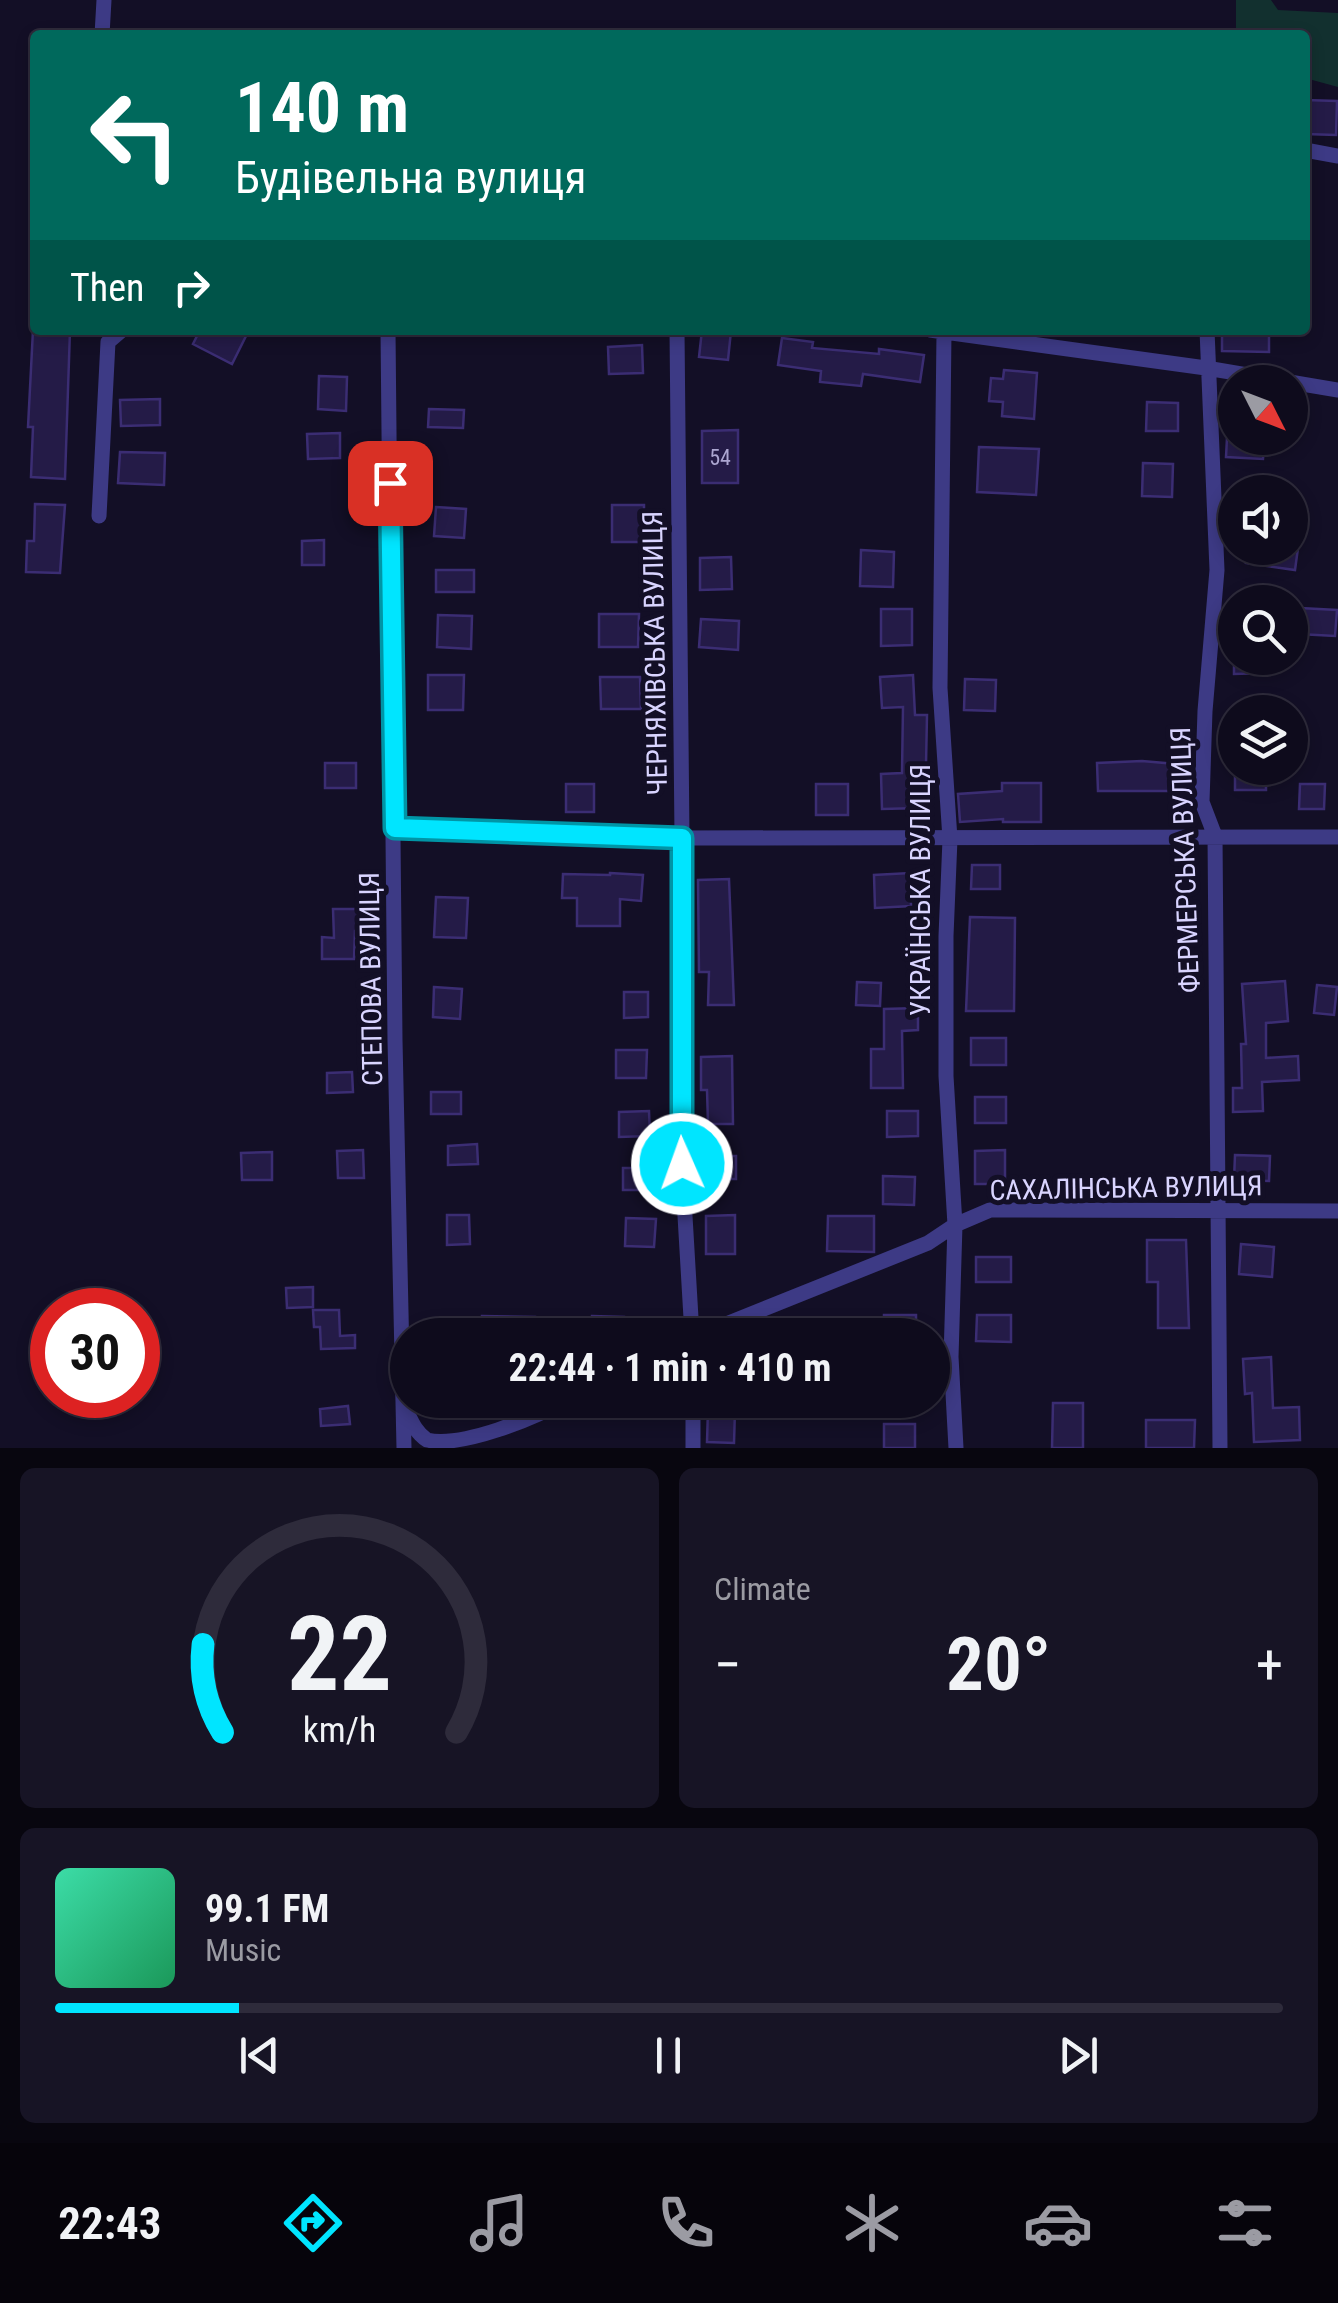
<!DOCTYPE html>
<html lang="en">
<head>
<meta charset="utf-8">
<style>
  body { margin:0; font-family:"Roboto Condensed",sans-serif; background:#171425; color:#f1f3f6; height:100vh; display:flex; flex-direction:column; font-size:38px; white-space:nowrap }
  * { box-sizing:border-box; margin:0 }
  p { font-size:32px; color:#9b9ba3 }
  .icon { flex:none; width:55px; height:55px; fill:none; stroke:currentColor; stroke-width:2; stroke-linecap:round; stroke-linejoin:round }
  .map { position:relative; height:1448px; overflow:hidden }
  .panel { display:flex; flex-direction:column; gap:20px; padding:20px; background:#08060f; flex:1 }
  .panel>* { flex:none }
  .hud { position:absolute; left:30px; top:30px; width:1280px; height:305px; border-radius:10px; box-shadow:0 5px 15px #0003,0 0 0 2px #2e2b3b; background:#00695c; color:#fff; overflow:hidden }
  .needle { width:65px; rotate:132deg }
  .tools { position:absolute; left:1218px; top:365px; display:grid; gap:20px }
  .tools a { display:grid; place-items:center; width:90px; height:90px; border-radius:50%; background:#0e0b1c; box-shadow:0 5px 15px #0003,0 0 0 2px #2e2b3b; font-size:50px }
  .speed { position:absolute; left:30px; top:1288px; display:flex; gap:20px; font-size:50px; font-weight:700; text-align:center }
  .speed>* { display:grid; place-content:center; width:130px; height:130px; border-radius:50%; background:#0e0b1c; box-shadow:0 5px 15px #0003,0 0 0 2px #2e2b3b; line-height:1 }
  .speed .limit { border:15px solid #d22; background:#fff; color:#111 }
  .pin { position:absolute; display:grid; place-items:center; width:85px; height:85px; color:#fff; margin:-42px; border-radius:20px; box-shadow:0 5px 15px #0006 }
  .me { position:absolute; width:110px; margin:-55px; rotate:358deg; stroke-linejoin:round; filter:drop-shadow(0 0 8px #0008) }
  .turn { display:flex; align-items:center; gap:35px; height:210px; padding:0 40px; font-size:45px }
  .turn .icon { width:130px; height:130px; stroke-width:2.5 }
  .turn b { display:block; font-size:70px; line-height:85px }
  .then { display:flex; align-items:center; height:95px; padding:0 40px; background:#0003; gap:20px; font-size:38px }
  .big { font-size:75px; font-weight:700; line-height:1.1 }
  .panel .tile { flex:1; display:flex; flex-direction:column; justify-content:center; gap:15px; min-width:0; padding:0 35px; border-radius:15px; background:#171425 }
  .panel .dial { align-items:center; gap:0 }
  .dial svg { height:260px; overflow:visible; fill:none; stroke:#2e2b3b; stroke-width:7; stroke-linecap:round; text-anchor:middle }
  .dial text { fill:#f1f3f6; stroke:none }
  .song { display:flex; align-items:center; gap:30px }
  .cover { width:120px; height:120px; border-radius:15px; background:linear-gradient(135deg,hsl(160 70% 55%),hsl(150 70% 35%)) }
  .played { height:10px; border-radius:5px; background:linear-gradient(90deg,#00e5ff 15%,#2e2b3b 15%) }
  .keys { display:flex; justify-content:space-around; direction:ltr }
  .heat { display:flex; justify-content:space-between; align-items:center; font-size:55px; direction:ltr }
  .panel .tiles { flex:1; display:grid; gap:20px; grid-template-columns:1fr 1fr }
  .tile:last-child { grid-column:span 2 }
  .trip { position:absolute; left:390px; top:1318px; width:560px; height:100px; border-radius:50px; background:#0e0b1c; box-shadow:0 5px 15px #0003,0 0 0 2px #2e2b3b; font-weight:700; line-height:100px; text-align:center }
  .tabs { display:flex; height:160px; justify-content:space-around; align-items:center; background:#06040b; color:#9b9ba3 }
  .tabs .icon { width:70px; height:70px }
  .tabs .on { color:#00e5ff }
  .tabs b { font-size:45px; color:#f1f3f6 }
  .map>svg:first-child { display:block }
  .green { fill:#12302f }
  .building { fill:#241b47; stroke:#3b2d73; stroke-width:2.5 }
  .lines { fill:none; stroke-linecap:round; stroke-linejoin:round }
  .minor { stroke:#3d3a85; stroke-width:15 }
  .route-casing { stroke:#0095a6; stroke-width:25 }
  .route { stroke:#00e5ff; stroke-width:18 }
  .labels { text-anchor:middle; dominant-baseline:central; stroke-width:10; stroke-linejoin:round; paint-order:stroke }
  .number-label { font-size:22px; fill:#aca6d1 }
  .street-label { font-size:28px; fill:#d9d4ff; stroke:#130f26 }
</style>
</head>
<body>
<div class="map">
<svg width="1338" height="1448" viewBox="0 0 1338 1448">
  <rect width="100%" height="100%" fill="#130f26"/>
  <path class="green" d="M 1236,0 L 1271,0 L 1278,10 L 1338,13 L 1338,87 L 1305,78 L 1305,35 L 1236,35 Z"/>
  <path class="building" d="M 1305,100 L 1337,101 L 1336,135 L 1305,134 Z
    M 33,330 L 70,330 L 65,479 L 31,477 L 33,427 L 28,427 Z
    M 200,330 L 249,330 L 232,364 L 193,344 Z
    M 702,330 L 731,331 L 728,360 L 699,357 Z
    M 1222,330 L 1269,330 L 1269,352 L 1222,351 Z
    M 782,338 L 813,342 L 812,348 L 879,354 L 879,349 L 924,355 L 920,382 L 863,374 L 861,386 L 820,382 L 821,371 L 778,365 Z
    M 642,345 L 643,373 L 609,374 L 608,347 Z
    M 1004,370 L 1037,373 L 1034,419 L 1002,416 L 1003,402 L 989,401 L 991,378 L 1003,379 Z
    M 319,376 L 347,377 L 346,411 L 318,409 Z
    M 160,399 L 160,425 L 121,426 L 120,400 Z
    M 1147,402 L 1178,403 L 1178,431 L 1146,431 Z
    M 429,409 L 464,410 L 463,428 L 428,427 Z
    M 738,430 L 738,483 L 702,483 L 702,431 Z
    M 340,433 L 340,458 L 308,459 L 307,434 Z
    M 1227,438 L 1265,438 L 1263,459 L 1226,457 Z
    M 979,447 L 1039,449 L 1036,495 L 977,492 Z
    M 120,452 L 165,453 L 164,485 L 118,483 Z
    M 1143,463 L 1173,464 L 1172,497 L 1142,496 Z
    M 35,504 L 65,505 L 60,573 L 26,572 L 27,541 L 34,541 Z
    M 612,505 L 644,505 L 644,542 L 612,542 Z
    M 436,507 L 466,509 L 464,538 L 434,536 Z
    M 324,540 L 324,565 L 302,565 L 302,541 Z
    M 1248,548 L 1298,548 L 1295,570 L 1246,563 Z
    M 861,550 L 894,552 L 893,587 L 860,586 Z
    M 731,557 L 732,589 L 700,590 L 700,558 Z
    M 436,570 L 474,570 L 474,592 L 436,592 Z
    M 1300,608 L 1337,610 L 1335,636 L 1299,634 Z
    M 881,609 L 912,609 L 912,645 L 881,646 Z
    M 599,614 L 639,614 L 638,647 L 599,647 Z
    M 438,615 L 472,616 L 471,649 L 437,647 Z
    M 701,619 L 739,621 L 738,650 L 699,647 Z
    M 1234,658 L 1266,658 L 1267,673 L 1234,674 Z
    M 428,675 L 464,675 L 463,710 L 428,710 Z
    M 913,675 L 915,715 L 927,715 L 926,765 L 920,765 L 921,808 L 882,809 L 881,774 L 902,773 L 903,707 L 882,708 L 880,677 Z
    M 600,677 L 640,677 L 641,709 L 601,709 Z
    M 965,679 L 996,680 L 995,711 L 964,710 Z
    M 1142,761 L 1187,765 L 1186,791 L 1098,791 L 1097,763 Z
    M 325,763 L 356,763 L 356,788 L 325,788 Z
    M 1235,768 L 1266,768 L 1266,790 L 1235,790 Z
    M 1002,783 L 1041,783 L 1041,822 L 1003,822 L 1003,819 L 960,822 L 958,794 L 1002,791 Z
    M 566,784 L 594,784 L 594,812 L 566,812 Z
    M 816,784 L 848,784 L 848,815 L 816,815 Z
    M 1300,784 L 1325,784 L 1324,809 L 1299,809 Z
    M 972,865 L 1000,865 L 1000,889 L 971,889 Z
    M 610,873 L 643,875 L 641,901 L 620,899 L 620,926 L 577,926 L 577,898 L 562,898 L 563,874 L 610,875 Z
    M 910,873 L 911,906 L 875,908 L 874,875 Z
    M 729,879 L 734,1005 L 708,1005 L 709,972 L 699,972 L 698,880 Z
    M 436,897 L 468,898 L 466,938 L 434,937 Z
    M 333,909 L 376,909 L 377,931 L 355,931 L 354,959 L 322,959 L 322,937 L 334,938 Z
    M 970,917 L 1015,918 L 1014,1011 L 966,1011 Z
    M 1285,981 L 1288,1021 L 1266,1023 L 1266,1058 L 1298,1056 L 1299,1080 L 1262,1082 L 1263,1111 L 1233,1112 L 1233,1088 L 1242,1088 L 1241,1044 L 1246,1044 L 1242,984 Z
    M 857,982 L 881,983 L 880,1006 L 856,1005 Z
    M 1317,985 L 1337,987 L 1334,1015 L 1314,1013 Z
    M 434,987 L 462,989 L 460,1019 L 433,1017 Z
    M 624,992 L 648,992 L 648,1017 L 624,1018 Z
    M 918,1008 L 918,1030 L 902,1031 L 903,1088 L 871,1088 L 871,1049 L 884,1049 L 884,1009 Z
    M 971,1038 L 1006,1038 L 1006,1065 L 971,1065 Z
    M 616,1050 L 647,1050 L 646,1078 L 616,1078 Z
    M 732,1056 L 733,1124 L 708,1124 L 707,1090 L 701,1090 L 701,1057 Z
    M 352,1072 L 353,1092 L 327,1093 L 327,1073 Z
    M 431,1092 L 461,1092 L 461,1114 L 431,1114 Z
    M 975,1097 L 1006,1097 L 1006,1123 L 975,1123 Z
    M 649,1111 L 650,1136 L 619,1137 L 619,1112 Z
    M 887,1111 L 918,1111 L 918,1136 L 887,1137 Z
    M 477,1144 L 478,1164 L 448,1165 L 448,1146 Z
    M 363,1150 L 364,1178 L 338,1178 L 337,1151 Z
    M 1005,1150 L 1005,1184 L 975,1184 L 975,1151 Z
    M 272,1152 L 272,1180 L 242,1180 L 241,1153 Z
    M 1235,1155 L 1270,1156 L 1269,1181 L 1234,1180 Z
    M 701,1156 L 736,1156 L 736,1179 L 702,1179 Z
    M 623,1168 L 653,1168 L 653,1190 L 623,1190 Z
    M 883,1176 L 915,1177 L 914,1205 L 883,1204 Z
    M 447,1215 L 469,1215 L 470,1244 L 447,1245 Z
    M 735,1215 L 735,1254 L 706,1254 L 706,1216 Z
    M 828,1216 L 874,1216 L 874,1252 L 827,1251 Z
    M 626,1218 L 656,1219 L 654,1247 L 625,1246 Z
    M 1147,1240 L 1186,1240 L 1189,1328 L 1158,1328 L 1158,1282 L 1147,1282 Z
    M 1241,1244 L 1274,1247 L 1272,1277 L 1239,1274 Z
    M 976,1257 L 1011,1257 L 1011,1282 L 976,1282 Z
    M 313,1287 L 313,1307 L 287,1308 L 286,1288 Z
    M 313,1310 L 339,1310 L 340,1336 L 355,1335 L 355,1348 L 321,1349 L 320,1327 L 314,1327 Z
    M 884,1315 L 916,1315 L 916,1335 L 884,1335 Z
    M 977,1315 L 1011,1315 L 1011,1342 L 976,1341 Z
    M 482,1316 L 535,1317 L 534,1335 L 441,1335 L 441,1323 L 482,1324 Z
    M 592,1316 L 624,1317 L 623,1335 L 591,1335 Z
    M 1271,1357 L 1273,1408 L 1299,1407 L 1300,1440 L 1254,1442 L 1252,1393 L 1245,1394 L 1243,1359 Z
    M 1053,1403 L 1083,1403 L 1083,1448 L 1052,1448 Z
    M 348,1406 L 350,1424 L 321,1426 L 320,1409 Z
    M 708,1409 L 735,1410 L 734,1443 L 707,1442 Z
    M 1146,1420 L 1195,1420 L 1194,1448 L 1146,1448 Z
    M 884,1424 L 915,1424 L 915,1448 L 884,1448 Z"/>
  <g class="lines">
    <path class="minor" d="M 102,35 L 104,0
      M 1305,150 L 1338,156
      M 388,330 L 395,1040 L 404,1448
      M 677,330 L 682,838 L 680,1131 L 692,1335
      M 930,330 L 1206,368 L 1338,390
      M 1207,330 L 1217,570 L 1205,711 L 1202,802 L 1215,836 L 1220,1448
      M 944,332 L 940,688 L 950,839 L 946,936 L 946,1076 L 955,1225 L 951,1357 L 956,1448
      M 99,516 L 108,342 L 122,330
      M 395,828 L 682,838 L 1338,837
      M 699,1335 L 928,1243 L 955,1225 L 990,1210 L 1338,1211
      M 693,1400 L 693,1448
      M 405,1408 C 411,1420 415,1432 427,1440 C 462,1448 535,1418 566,1400"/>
  </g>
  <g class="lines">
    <defs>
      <path id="route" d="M 390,483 L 395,828 L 682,838 L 682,1164"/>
    </defs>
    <use href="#route" class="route-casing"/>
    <use href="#route" class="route"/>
  </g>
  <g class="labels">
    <g class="number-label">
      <text x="720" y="457">54</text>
    </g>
    <g class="street-label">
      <text transform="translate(655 653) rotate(-91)">ЧЕРНЯХІВСЬКА ВУЛИЦЯ</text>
      <text transform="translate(1185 860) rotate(-92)">ФЕРМЕРСЬКА ВУЛИЦЯ</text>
      <text transform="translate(920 890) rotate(-90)">УКРАЇНСЬКА ВУЛИЦЯ</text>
      <text transform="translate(371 979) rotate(-91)">СТЕПОВА ВУЛИЦЯ</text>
      <text transform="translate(1126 1188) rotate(-1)">САХАЛІНСЬКА ВУЛИЦЯ</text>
    </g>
  </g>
</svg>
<div class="tools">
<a><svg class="needle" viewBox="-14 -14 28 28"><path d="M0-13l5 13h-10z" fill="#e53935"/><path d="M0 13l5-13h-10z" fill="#9b9ba3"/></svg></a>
<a><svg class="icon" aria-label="sound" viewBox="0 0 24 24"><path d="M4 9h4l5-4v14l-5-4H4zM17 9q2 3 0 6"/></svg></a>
<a><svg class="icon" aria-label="search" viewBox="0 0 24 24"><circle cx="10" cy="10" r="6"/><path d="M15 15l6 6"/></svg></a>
<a><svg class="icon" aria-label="layers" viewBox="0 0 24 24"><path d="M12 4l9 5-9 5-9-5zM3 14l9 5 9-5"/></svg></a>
</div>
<div class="speed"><div class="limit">30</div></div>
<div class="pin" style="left:390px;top:483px;background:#d93025"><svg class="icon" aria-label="arrive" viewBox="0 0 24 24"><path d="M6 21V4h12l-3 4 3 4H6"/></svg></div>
<svg class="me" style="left:682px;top:1164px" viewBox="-20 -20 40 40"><circle r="17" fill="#00e5ff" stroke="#fff" stroke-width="3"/><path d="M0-11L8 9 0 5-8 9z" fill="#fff"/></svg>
<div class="trip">22:44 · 1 min · 410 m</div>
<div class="hud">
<div class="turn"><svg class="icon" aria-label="left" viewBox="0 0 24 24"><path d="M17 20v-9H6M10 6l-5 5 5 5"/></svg><div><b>140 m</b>Будівельна вулиця</div></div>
<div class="then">Then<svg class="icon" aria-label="right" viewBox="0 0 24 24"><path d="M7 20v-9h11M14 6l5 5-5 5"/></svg></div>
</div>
</div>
<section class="panel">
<div class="tiles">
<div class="tile dial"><svg viewBox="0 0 100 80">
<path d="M14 69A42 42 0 1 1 86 69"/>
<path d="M14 69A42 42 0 0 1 8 42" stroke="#00e5ff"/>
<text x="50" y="56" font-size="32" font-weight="700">22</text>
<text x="50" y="72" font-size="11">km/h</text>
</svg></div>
<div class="tile"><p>Climate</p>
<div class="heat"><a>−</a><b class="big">20°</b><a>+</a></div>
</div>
<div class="tile">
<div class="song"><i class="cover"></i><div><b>99.1 FM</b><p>Music</p></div></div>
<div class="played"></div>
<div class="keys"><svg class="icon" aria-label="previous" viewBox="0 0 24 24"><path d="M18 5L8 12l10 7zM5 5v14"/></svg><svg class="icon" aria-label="pause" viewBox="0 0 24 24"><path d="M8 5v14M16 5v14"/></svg><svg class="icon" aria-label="next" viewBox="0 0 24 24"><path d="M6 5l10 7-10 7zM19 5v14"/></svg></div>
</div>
</div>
</section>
<nav class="tabs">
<b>22:43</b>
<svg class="icon on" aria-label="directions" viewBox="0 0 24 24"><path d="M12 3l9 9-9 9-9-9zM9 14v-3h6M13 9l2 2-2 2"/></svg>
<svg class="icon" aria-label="music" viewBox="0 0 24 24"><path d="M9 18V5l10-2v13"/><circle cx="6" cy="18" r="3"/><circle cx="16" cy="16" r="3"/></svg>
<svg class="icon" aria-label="phone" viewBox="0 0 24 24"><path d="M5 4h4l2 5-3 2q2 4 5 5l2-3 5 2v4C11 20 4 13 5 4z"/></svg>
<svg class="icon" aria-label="climate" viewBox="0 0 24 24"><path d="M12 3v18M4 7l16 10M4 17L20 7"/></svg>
<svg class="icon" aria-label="car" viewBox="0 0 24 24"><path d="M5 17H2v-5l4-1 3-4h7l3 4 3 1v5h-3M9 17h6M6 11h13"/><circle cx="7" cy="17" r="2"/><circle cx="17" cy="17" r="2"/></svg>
<svg class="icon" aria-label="filters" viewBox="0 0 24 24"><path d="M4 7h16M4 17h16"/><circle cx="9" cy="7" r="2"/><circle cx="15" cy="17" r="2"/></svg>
</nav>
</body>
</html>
